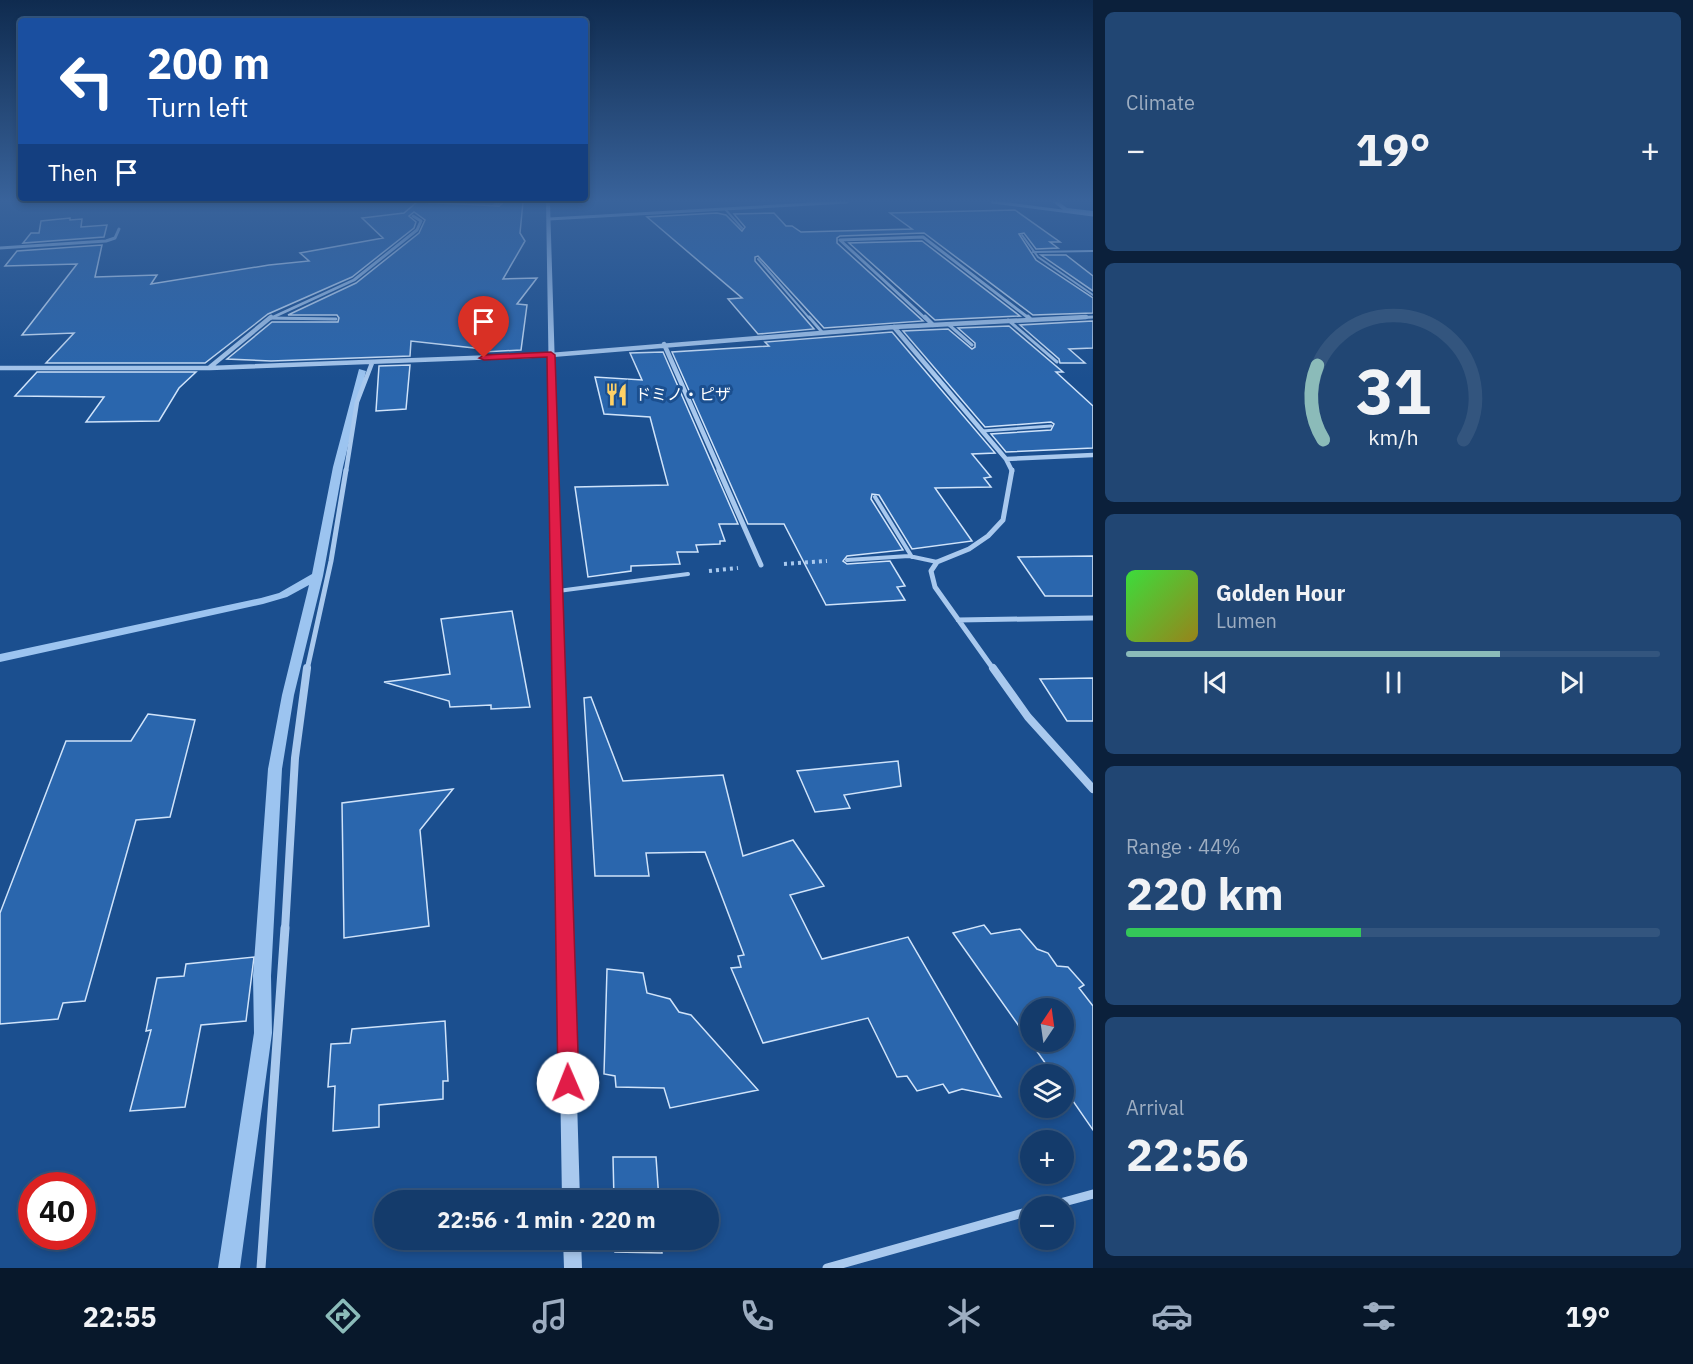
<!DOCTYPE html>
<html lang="en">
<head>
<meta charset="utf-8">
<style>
  body { margin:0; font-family:"IBM Plex Sans","Noto Sans JP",sans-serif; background:#214673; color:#f1f3f6; height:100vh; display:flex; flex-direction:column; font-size:22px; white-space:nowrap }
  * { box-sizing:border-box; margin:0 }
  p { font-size:20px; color:#9dadc1 }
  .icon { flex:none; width:33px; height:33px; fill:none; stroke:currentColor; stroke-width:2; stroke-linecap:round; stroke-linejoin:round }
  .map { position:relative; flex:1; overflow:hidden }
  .sheet { display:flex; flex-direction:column; gap:12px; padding:12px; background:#0b203b; width:600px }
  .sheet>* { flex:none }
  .top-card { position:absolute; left:18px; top:18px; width:570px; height:183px; border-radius:6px; box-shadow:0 3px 9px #0003,0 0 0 2px #33557e; background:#1a4fa0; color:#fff; overflow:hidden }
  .needle { width:39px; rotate:13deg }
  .buttons { position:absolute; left:1020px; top:998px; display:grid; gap:12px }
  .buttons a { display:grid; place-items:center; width:54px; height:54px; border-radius:50%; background:#143b6b; box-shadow:0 3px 9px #0003,0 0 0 2px #33557e; font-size:30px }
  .speed { position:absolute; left:18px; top:1172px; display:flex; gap:12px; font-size:30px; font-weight:700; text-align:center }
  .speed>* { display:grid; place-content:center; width:78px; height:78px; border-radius:50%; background:#143b6b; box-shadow:0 3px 9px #0003,0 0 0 2px #33557e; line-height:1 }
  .speed .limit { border:9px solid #d22; background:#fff; color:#111 }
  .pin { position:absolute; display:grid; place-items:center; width:51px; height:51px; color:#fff; margin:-62px -26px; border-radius:50% 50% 50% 0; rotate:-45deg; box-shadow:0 0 6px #0007 }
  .pin .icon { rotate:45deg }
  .me { position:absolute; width:66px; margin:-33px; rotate:359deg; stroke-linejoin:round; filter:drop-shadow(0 0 4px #0008) }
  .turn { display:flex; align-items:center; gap:21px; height:126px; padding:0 30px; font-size:27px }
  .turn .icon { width:78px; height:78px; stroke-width:2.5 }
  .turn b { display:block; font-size:42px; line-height:51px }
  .then { display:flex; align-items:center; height:57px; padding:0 30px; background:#0003; gap:12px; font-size:22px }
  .big { font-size:45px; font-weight:800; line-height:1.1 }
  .sheet .tile { flex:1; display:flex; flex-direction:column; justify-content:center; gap:9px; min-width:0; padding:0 21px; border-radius:9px; background:#214673 }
  .sheet .dial { align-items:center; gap:0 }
  .dial svg { height:156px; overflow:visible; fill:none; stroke:#33557e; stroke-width:7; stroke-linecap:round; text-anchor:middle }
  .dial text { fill:#f1f3f6; stroke:none }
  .song { display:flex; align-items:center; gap:18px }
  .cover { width:72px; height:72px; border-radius:9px; background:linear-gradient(135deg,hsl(120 70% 55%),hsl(50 70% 35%)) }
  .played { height:6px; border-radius:3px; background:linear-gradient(90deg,#8bbbb9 70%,#33557e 70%) }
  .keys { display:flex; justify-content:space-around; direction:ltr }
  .heat { display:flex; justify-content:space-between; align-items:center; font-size:33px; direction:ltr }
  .charge { height:9px; border-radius:4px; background:linear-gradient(90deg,#34c759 44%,#33557e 0) }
  .trip { position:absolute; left:374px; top:1190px; width:345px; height:60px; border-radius:30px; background:#143b6b; box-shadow:0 3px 9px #0003,0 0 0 2px #33557e; font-weight:800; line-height:60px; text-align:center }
  .tabs { display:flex; height:96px; justify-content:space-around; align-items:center; background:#08182b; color:#9dadc1 }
  .tabs .icon { width:42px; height:42px }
  .tabs .on { color:#8bbbb9 }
  .tabs b { font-size:27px; color:#f1f3f6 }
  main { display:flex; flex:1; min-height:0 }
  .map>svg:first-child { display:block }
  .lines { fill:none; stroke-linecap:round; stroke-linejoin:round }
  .stream { fill:#9cc4f0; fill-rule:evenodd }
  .building { fill:#2a66ad; stroke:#cfe3fa; stroke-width:1.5; fill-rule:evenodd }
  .path { stroke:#a9c9ee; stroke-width:4; stroke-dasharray:3 4; stroke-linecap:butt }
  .service-far2 { stroke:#a9c9ee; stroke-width:2 }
  .service-far1 { stroke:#a9c9ee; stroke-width:3 }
  .service { stroke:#a9c9ee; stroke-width:4 }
  .minor-far4 { stroke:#a9c9ee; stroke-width:3 }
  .minor-far3 { stroke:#a9c9ee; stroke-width:4.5 }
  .minor-far2 { stroke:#a9c9ee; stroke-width:5 }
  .minor-far1 { stroke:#a9c9ee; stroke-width:8 }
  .minor { stroke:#a9c9ee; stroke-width:9 }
  .tertiary { fill:#a9c9ee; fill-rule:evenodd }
  .route { fill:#e11d48; stroke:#92132f; stroke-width:1.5 }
  .labels { text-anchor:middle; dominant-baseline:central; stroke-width:6; stroke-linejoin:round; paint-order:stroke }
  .far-poi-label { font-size:16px; fill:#fff; stroke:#1b4f8f; text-anchor:start }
</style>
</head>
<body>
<main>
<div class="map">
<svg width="1093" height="1268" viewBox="0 0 1093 1268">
  <rect width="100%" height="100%" fill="#1b4f8f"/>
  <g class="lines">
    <path class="stream" d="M 496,202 L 502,202 L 484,218 L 480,218 L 480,216 Z
      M 1053,202 L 1059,202 L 1067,208 L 1093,211 L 1093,215 L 1063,210 Z
      M 359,369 L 366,371 L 343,467 L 323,576 L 294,695 L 282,769 L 271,976 L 272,1033 L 240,1268 L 218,1268 L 254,1033 L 253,976 L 268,769 L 282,695 L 309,585 L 287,597 L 263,604 L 0,662 L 0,654 L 261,598 L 279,593 L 312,574 L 333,467 Z"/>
  </g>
  <path class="building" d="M 417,202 L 499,206 L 504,202 L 523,202 L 520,233 L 525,241 L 503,279 L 537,278 L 517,304 L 527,305 L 521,350 L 483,352 L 483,349 L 411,341 L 410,356 L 271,361 L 227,359 L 272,322 L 338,322 L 339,318 L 337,315 L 288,315 L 356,283 L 419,233 L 425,220 L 414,212 L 409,216 L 416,222 L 414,228 L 352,277 L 268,314 L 205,363 L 46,363 L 74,333 L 22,335 L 77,264 L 5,266 L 17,251 L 102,245 L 95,277 L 157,275 L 151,284 L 269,265 L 309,261 L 300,253 L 383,238 L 362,218 L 404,213 Z
    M 1015,210 L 1060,242 L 1050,242 L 1058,248 L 1036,249 L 1024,233 L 1019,234 L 1036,260 L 1093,298 L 1093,313 L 1033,315 L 924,233 L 840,236 L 837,238 L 837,243 L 923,321 L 824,328 L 758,256 L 755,257 L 755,261 L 814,329 L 758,334 L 728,299 L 742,298 L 647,217 L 717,213 L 726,215 L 742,231 L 745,227 L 734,214 L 774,213 L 786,226 L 792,226 L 801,232 L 912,229 L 890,213 Z
    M 70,218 L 70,220 L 82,219 L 81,227 L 107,225 L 104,237 L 23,243 L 31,233 L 39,233 L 41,221 Z
    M 922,241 L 1020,316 L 935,320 L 849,243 Z
    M 1041,255 L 1066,255 L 1093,276 L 1093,291 Z
    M 1093,321 L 1093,348 L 1069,349 L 1085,363 L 1060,363 L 1059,359 L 1020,325 Z
    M 1009,326 L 1063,372 L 1056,372 L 1093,406 L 1093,448 L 1006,452 L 991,434 L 1051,430 L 1054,424 L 1051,422 L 985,427 L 903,331 L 948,329 L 972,349 L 975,347 L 975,343 L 958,328 Z
    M 892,332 L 995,453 L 972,454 L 991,477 L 984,478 L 991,487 L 935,488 L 972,541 L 912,549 L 879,495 L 872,494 L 871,499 L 903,550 L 847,556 L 843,561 L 847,564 L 890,561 L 905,586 L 897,587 L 905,600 L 826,605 L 784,524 L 748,524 L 672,352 L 769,346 L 765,342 Z
    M 663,352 L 738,524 L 719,524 L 725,541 L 720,541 L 720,544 L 696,545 L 698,552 L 677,552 L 680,564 L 631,566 L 631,571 L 588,577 L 575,487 L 668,485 L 650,417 L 604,414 L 595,377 L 642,380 L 630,353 Z
    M 410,365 L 406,409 L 376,411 L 379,366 Z
    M 37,372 L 196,372 L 179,388 L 159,421 L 86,422 L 104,397 L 15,396 Z
    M 1093,556 L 1093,596 L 1045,596 L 1018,557 Z
    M 512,611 L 530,707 L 491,709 L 491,705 L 450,707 L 449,701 L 384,682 L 450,674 L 441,619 Z
    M 1093,678 L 1093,721 L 1067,721 L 1040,679 Z
    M 591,697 L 623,781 L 723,775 L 743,856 L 793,840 L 824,886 L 790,895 L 822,959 L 908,937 L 1001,1097 L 962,1089 L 949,1093 L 943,1084 L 917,1091 L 907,1076 L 897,1077 L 868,1018 L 763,1043 L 731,968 L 741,967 L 738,956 L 744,955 L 705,852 L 646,853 L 649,876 L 595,876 L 584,698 Z
    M 148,714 L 195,720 L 170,817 L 136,820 L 85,1001 L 63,1003 L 58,1019 L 0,1024 L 0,913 L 66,741 L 131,741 Z
    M 898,761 L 901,786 L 844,795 L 850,808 L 815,812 L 797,771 Z
    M 453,789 L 420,830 L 429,926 L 344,938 L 342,803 Z
    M 984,925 L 991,934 L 1020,929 L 1037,949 L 1048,953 L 1057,966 L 1068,967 L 1084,985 L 1079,988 L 1093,1006 L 1093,1130 L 1064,1088 L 1064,1074 L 1053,1074 L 953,933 ZM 1030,1008 L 1064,1008 L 1064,1041 L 1030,1041 Z
    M 254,957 L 246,1021 L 201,1025 L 185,1107 L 130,1111 L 151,1030 L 146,1031 L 157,978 L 184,976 L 186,964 Z
    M 607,969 L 643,973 L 647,993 L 670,999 L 679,1012 L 691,1015 L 758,1090 L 670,1108 L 664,1088 L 616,1087 L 615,1076 L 604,1074 Z
    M 445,1021 L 448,1081 L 443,1081 L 443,1099 L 379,1105 L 379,1127 L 333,1131 L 335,1086 L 328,1087 L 331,1044 L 350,1043 L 352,1029 Z
    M 613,1157 L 656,1157 L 659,1200 L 614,1200 Z
    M 615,1239 L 661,1239 L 662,1253 L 615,1252 Z"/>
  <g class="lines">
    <path class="path" d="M 784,564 L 827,561
      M 709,571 L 738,568"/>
    <path class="service-far2" d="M 725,209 L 742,228
      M 1022,235 L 1038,257 L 1093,295
      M 1033,252 L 1093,251
      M 758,259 L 810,319
      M 269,318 L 327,319"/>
    <path class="service-far1" d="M 809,317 L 822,332
      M 269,318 L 336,319
      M 1008,320 L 1057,362
      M 948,324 L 972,345
      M 982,431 L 1051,426"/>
    <path class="service" d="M 875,497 L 912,557
      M 847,560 L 909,556 L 937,562
      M 558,591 L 688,574"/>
    <path class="minor-far4" d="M 993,202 L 1093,215
      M 549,219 L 847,202
      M 0,248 L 106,241 L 115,238 L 119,229
      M 269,319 L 354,280 L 417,230 L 421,221 L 413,216
      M 926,319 L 840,240 L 923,237 L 1030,319
      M 1056,319 L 1093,317"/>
    <path class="minor-far3" d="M 925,317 L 933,325
      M 1028,317 L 1030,319
      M 894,327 L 1006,459 L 1012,471
      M 664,344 L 720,471
      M 210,367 L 271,317
      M 0,368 L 210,368 L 551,355 L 894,327 L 1086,317
      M 1006,459 L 1093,455
      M 346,471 L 357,402 L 372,363"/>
    <path class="minor-far2" d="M 719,470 L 761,565
      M 958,620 L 1093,618
      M 307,670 L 331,561 L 346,470
      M 994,670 L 935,587 L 931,571 L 937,562 L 969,549 L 988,536 L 1003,520 L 1012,470"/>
    <path class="minor-far1" d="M 993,668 L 1028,717 L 1093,789
      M 285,930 L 295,758 L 307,668"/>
    <path class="minor" d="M 1049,1206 L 1093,1194
      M 261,1268 L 285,928
      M 827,1268 L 1030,1211"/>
    <path class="tertiary" d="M 546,202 L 550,202 L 580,1200 L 562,1200 Z
      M 563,1239 L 581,1239 L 582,1268 L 564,1268 Z"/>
  </g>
  <linearGradient id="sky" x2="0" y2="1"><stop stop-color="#0f2b4f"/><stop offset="0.53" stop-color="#39639b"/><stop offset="1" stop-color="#39639b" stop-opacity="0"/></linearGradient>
  <rect width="1093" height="379" fill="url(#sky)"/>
  <path class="route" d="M 551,352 L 555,355 L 579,1083 L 576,1090 L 568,1093 L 561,1090 L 558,1083 L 547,357 L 484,360 L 479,358 L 484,355 Z"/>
  <defs>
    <symbol id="restaurant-bare" viewBox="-9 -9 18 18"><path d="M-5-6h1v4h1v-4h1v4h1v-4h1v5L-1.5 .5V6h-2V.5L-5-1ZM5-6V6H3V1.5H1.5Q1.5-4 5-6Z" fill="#ffd166" stroke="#1b4f8f" stroke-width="2.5" paint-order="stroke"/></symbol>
  </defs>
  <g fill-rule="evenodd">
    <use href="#restaurant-bare" x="600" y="378" width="33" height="33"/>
  </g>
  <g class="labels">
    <g class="far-poi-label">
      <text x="635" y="394">ドミノ・ピザ</text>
    </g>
  </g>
</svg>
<div class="buttons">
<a><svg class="needle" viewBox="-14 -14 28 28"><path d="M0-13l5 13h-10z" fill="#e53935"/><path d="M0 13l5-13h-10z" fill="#9dadc1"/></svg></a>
<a><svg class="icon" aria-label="layers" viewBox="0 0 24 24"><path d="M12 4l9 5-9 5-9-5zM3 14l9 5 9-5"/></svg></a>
<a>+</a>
<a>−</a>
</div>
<div class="speed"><div class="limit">40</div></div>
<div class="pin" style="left:484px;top:358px;background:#d93025"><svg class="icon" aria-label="arrive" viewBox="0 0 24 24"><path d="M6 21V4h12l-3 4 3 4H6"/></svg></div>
<svg class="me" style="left:568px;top:1083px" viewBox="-20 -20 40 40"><circle r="19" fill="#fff"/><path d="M0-13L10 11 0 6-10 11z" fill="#e11d48"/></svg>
<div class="trip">22:56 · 1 min · 220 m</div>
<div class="top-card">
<div class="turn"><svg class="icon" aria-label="left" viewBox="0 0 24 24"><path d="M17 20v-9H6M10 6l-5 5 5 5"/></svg><div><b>200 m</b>Turn left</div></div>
<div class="then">Then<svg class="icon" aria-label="arrive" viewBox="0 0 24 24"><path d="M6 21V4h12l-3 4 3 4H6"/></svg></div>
</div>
</div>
<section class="sheet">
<div class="tile"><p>Climate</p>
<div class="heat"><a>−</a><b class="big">19°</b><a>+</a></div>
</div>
<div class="tile dial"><svg viewBox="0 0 100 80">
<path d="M14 69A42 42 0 1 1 86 69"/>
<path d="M14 69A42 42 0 0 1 11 31" stroke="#8bbbb9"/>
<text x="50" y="56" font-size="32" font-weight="700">31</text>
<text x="50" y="72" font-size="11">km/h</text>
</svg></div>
<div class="tile">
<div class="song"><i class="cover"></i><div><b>Golden Hour</b><p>Lumen</p></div></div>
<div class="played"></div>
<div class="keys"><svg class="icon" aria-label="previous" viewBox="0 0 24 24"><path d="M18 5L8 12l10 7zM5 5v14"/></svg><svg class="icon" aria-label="pause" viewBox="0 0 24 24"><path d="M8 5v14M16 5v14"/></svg><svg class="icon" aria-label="next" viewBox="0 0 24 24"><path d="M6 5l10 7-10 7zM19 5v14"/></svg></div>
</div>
<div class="tile"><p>Range · 44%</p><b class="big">220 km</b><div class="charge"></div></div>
<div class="tile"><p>Arrival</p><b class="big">22:56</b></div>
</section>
</main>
<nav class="tabs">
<b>22:55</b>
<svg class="icon on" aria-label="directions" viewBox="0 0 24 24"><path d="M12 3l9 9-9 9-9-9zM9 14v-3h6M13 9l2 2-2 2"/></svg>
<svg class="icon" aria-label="music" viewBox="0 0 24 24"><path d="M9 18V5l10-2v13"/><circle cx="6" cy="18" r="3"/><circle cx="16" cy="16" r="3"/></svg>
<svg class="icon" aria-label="phone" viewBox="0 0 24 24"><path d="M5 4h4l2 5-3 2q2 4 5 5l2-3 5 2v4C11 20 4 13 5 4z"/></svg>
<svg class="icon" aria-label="climate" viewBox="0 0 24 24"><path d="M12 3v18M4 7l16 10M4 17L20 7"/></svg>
<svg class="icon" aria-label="car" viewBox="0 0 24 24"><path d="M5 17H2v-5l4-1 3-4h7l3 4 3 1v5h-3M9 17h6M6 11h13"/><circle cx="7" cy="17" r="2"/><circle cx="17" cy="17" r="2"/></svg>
<svg class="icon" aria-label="filters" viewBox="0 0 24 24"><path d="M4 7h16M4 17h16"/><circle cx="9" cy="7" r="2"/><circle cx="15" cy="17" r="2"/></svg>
<b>19°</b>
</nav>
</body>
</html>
